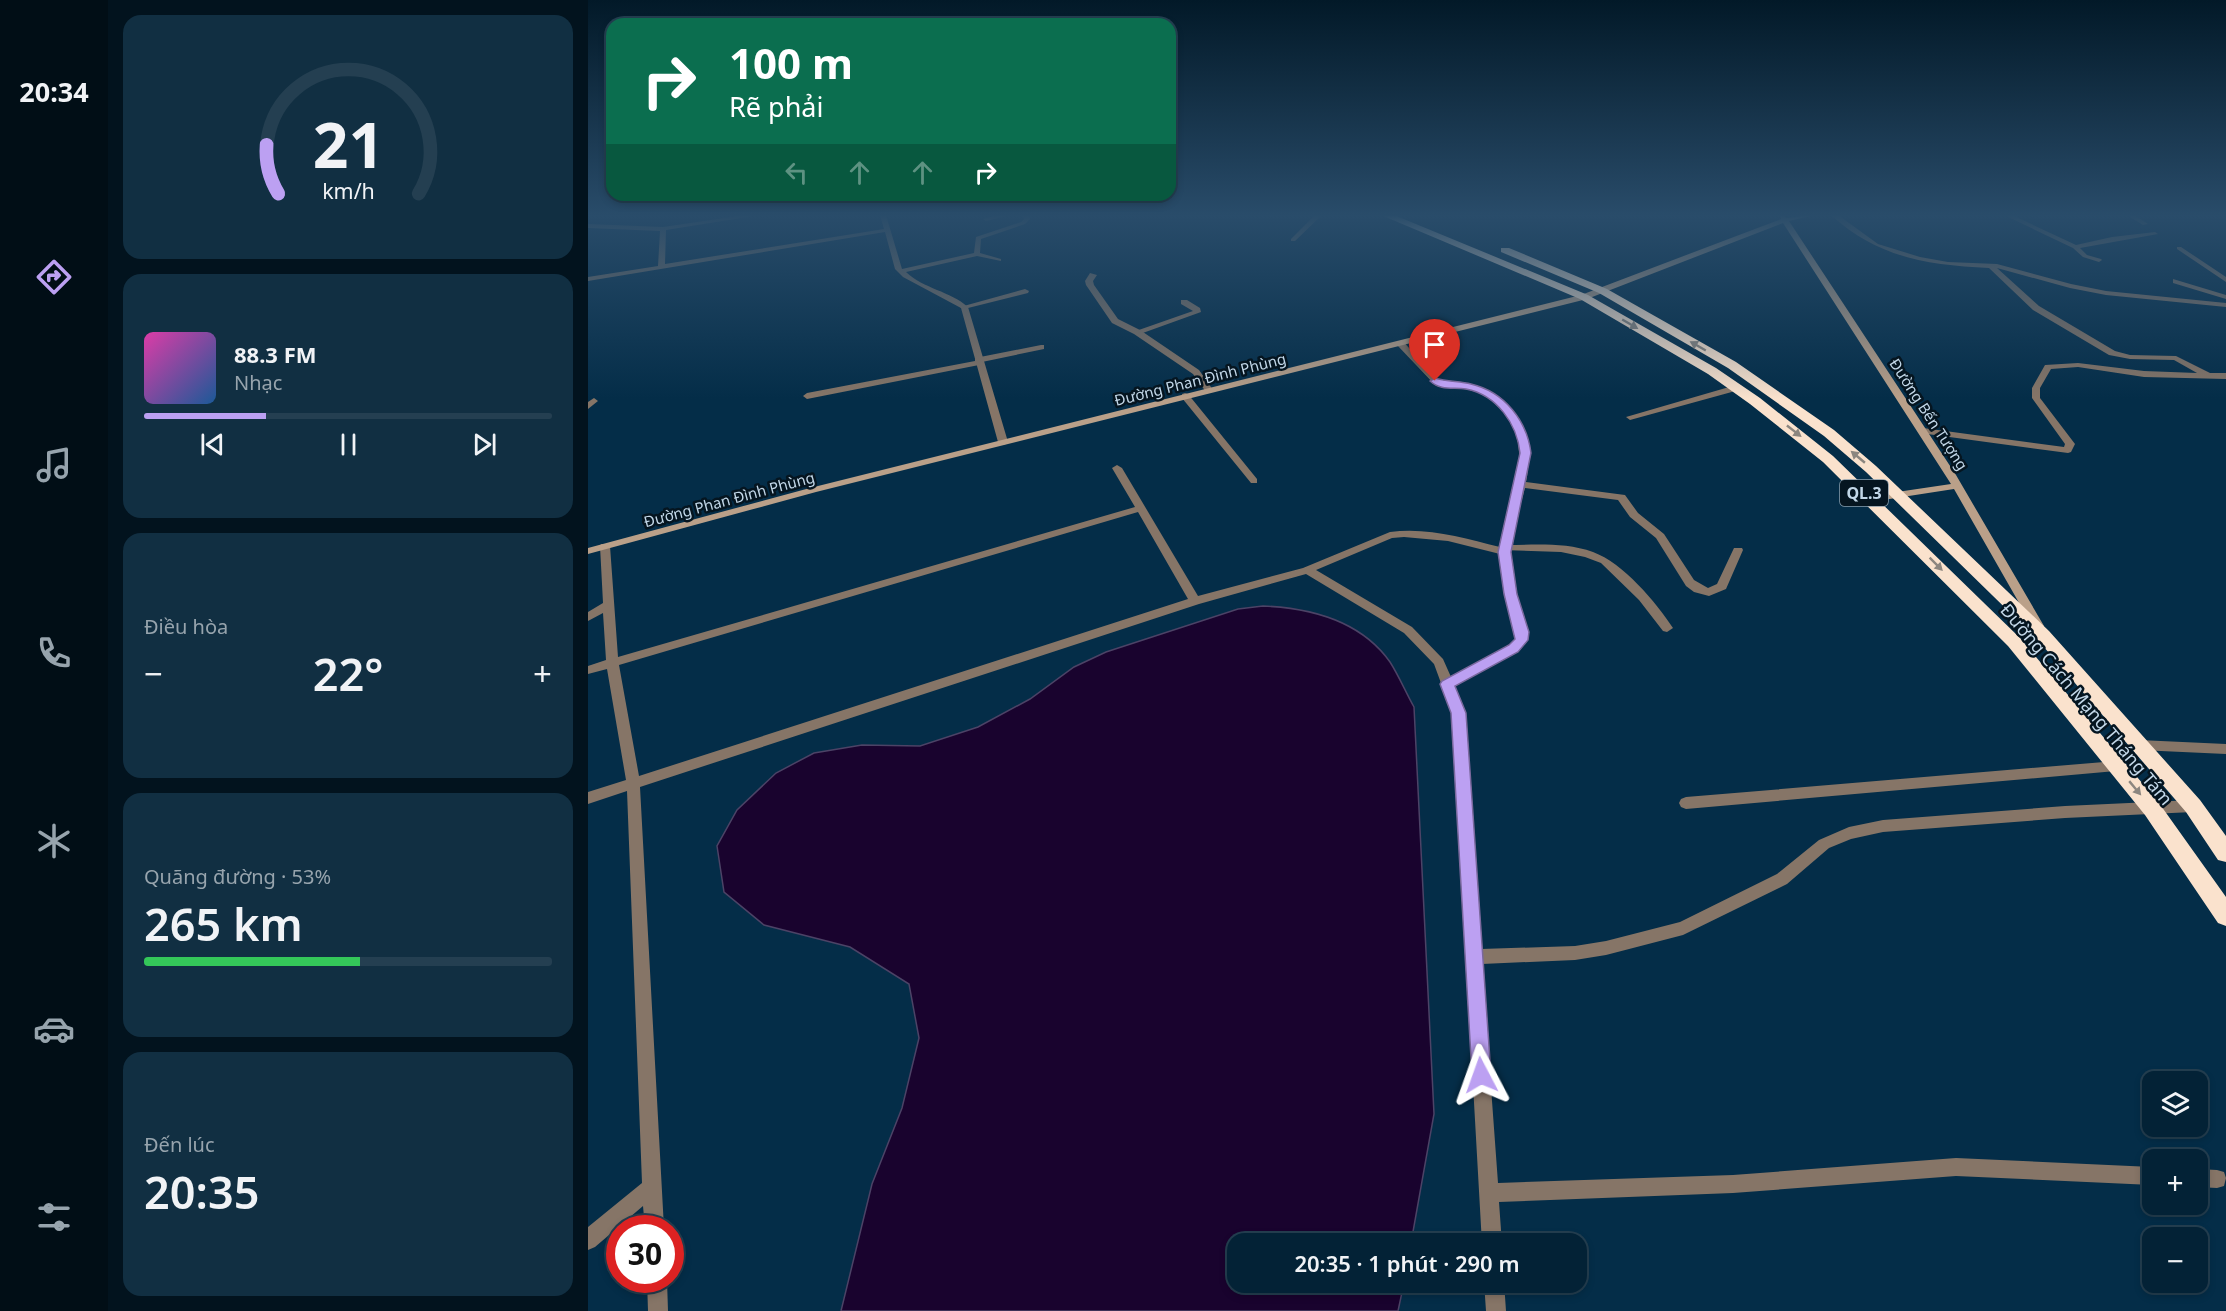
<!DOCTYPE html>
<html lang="vi">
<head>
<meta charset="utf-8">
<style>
  body { margin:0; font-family:"Noto Sans",sans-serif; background:#112f42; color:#f1f3f6; height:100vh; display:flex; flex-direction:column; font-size:22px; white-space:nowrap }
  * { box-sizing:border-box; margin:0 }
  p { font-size:20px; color:#97a4ad }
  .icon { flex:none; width:33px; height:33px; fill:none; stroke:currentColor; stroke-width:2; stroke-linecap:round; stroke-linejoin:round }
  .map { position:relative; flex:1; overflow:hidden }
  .details { display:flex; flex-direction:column; gap:15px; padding:15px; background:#02131e; width:480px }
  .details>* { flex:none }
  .hud { position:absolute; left:18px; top:18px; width:570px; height:183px; border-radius:18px; box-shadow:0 3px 9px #0003,0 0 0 2px #243f51; background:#0b6e4f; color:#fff; overflow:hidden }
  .buttons { position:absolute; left:1554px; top:1071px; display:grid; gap:12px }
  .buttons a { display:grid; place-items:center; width:66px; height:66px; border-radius:12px; background:#032236; box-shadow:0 3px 9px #0003,0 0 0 2px #243f51; font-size:30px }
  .speed { position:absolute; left:18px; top:1215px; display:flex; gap:12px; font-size:30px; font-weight:700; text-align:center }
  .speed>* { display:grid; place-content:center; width:78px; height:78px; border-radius:50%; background:#032236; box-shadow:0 3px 9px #0003,0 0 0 2px #243f51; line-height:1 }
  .speed .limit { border:9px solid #d22; background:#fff; color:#111 }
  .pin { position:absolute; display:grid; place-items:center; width:51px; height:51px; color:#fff; margin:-62px -26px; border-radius:50% 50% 50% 0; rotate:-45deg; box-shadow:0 0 6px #0007 }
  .pin .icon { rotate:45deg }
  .me { position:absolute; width:66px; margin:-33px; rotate:356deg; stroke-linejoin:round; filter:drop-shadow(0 0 4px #0008) }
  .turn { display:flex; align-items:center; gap:21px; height:126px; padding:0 24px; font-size:27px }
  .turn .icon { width:78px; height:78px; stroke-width:2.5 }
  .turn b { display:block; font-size:42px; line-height:51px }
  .lanes { display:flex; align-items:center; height:57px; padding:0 24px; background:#0003; justify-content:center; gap:30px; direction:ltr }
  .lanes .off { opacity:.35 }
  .big { font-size:45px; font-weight:600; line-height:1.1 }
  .details .card { flex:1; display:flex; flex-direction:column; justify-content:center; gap:9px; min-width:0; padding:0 21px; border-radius:18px; background:#112f42 }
  .details .dial { align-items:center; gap:0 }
  .dial svg { height:156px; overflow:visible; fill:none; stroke:#243f51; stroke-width:7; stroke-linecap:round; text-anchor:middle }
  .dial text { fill:#f1f3f6; stroke:none }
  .song { display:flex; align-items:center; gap:18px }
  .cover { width:72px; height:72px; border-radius:9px; background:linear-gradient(135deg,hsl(320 70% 55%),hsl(210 70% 35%)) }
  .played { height:6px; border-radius:3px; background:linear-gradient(90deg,#bca0f2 30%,#243f51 30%) }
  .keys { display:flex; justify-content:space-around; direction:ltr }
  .heat { display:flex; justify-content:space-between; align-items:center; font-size:33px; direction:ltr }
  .charge { height:9px; border-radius:4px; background:linear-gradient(90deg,#34c759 53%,#243f51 0) }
  .trip { position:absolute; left:639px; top:1233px; width:360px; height:60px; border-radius:18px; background:#032236; box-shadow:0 3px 9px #0003,0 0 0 2px #243f51; font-weight:600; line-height:60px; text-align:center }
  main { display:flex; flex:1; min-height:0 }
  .tabs { display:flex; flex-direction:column; width:108px; justify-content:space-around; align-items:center; background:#010e16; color:#97a4ad }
  .tabs .icon { width:42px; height:42px }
  .tabs .active { color:#bca0f2 }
  .tabs b { font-size:27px; color:#f1f3f6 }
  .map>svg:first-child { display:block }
  .water { fill:#19032e; stroke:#4c4366; stroke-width:1.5 }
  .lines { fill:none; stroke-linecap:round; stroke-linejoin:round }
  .lane { fill:#867567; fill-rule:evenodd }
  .street { fill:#867567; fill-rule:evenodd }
  .secondary { fill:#baa089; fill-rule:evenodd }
  .highway { fill:#fae2cd; fill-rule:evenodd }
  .oneway { fill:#8c867f }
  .route { fill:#bca0f2; stroke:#7a689d; stroke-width:1.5 }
  .labels { text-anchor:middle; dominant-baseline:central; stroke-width:5; stroke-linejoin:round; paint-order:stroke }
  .far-street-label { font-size:15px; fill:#c2d7e8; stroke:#051520 }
  .shield { fill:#051520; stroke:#899dac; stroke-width:1.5 }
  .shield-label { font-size:16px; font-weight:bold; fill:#c2d7e8 }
  .street-label { font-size:18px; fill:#c2d7e8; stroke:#051520 }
</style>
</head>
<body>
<main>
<nav class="tabs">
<b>20:34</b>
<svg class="icon active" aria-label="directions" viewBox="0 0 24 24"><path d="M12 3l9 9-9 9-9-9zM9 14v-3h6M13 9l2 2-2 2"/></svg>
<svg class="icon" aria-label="music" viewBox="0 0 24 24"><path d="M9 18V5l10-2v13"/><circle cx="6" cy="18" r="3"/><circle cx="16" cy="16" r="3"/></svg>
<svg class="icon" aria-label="phone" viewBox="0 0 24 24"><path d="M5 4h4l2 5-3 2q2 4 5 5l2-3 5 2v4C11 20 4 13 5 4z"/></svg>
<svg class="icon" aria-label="climate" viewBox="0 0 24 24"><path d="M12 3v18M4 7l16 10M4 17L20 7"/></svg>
<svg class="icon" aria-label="car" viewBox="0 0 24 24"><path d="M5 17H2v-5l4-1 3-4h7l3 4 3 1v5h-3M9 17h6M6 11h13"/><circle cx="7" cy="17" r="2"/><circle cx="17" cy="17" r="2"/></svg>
<svg class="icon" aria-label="filters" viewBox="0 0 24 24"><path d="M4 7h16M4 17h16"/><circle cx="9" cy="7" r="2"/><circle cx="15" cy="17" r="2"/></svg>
</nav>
<section class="details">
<div class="card dial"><svg viewBox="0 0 100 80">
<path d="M14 69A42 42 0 1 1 86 69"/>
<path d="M14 69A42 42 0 0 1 8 44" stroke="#bca0f2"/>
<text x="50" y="56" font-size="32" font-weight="700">21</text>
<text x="50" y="72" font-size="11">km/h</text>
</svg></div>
<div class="card">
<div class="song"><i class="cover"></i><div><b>88.3 FM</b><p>Nhạc</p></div></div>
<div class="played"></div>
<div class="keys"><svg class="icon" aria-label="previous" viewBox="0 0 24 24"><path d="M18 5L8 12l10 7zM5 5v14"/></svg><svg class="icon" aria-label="pause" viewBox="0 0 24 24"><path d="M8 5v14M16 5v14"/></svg><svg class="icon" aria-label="next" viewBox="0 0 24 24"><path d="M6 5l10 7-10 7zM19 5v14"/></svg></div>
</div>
<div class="card"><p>Điều hòa</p>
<div class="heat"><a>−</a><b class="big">22°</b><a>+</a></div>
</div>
<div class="card"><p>Quãng đường · 53%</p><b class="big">265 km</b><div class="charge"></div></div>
<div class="card"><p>Đến lúc</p><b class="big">20:35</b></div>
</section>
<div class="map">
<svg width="1638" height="1311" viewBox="0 0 1638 1311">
  <rect width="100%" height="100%" fill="#042d48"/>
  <path class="water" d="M 675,606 C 722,608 773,621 802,662 C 811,676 818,693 826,707 L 846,1114 L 823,1243 L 650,1244 L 650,1282 L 816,1283 L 810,1311 L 253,1311 L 284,1184 L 314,1108 L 331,1038 L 321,984 L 262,947 L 176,925 L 136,892 L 129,846 L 149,810 L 188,773 L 226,753 L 274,745 L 332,746 L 390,727 L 442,699 L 486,667 L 518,652 L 650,609 Z"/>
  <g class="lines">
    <path class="lane" d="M 727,215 L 734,215 L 707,241 L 703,241 L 703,239 Z
      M 1589,247 L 1593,247 L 1638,277 L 1638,282 L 1589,249 Z
      M 1585,279 L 1638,295 L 1638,299 L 1585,283 Z
      M 437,289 L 441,291 L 440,293 L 376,309 L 372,307 Z
      M 593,300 L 599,300 L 612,308 L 613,312 L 552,334 L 545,332 L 605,311 L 593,304 Z
      M 453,345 L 456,345 L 456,349 L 394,362 L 394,365 L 391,365 L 219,399 L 215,396 L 219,393 L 387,361 L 387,358 Z
      M 1148,385 L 1151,386 L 1151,390 L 1042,420 L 1038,417 Z
      M 917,545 C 946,545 977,542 1005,552 C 1035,563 1068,602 1085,628 L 1079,632 L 1075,631 L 1051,600 L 1013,563 L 997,557 L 973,552 L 913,550 L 912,548 Z
      M 1528,761 L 1533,762 L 1535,766 L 1533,770 L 1528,771 L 1098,809 L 1093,807 L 1091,803 L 1093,799 L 1098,797 Z"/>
    <path class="street" d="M 156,215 L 172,215 L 78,230 L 77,264 L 296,229 L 292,215 L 298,215 L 314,269 L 386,253 L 388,237 L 433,222 L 436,219 L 435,215 L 441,215 L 442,219 L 437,224 L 393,239 L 392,253 L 413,259 L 413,261 L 389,256 L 318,272 C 336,289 362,291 380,307 L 420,442 L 418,444 L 415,445 L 410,442 L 373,308 L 315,277 L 307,269 L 297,232 L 0,281 L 0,277 L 70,266 L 72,231 L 0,228 L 0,224 L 75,227 Z
      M 409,215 L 422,215 L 398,221 L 395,219 Z
      M 1243,215 L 1250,215 L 1290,244 L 1332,257 L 1360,262 L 1409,264 L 1483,284 L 1518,291 L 1638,303 L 1638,307 L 1518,295 L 1482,288 L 1409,268 L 1451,306 L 1527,351 L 1542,355 L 1588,356 L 1622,373 L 1638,373 L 1638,379 L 1556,377 L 1490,367 L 1463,369 L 1452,388 L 1452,398 L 1487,444 L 1483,452 L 1480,453 L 1332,433 L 1330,431 L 1335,428 L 1476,447 L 1477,444 L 1444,398 L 1444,388 L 1457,365 L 1490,363 L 1556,371 L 1609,373 L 1586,360 L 1542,359 L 1521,355 L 1445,310 L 1401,268 C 1340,265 1290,258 1243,215 Z
      M 1416,215 L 1424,215 L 1488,245 L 1524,237 L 1567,232 L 1570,234 L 1492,248 L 1499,255 L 1513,259 L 1514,260 L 1511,262 L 1495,257 L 1485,248 Z
      M 1539,215 L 1546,215 L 1560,224 L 1555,225 Z
      M 502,273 L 509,275 L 505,281 L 506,285 L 530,319 L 552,330 L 611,370 L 625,390 L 624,392 L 618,392 L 605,374 L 546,334 L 524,323 L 498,285 L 497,281 Z
      M 809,341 L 815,341 C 823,350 846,377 854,382 C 862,387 877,383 886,386 C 931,397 947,440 938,482 L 1037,495 L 1050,513 L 1076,534 L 1106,580 L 1120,588 L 1129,584 L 1146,548 L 1154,548 L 1155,550 L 1138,589 L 1121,596 L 1106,592 L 1098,586 L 1068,538 L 1042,517 L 1030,500 L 937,488 C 931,512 921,537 922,562 C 924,589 938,613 940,640 L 929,652 L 866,686 L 876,713 L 893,949 L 987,946 L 1018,941 L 1092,922 L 1189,874 L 1231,840 L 1261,827 L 1295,820 L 1477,806 L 1605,800 L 1610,802 L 1612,806 L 1610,810 L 1605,812 L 1477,818 L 1295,832 L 1263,839 L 1241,848 L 1199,884 L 1095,935 L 1018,955 L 987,960 L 894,964 L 910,1183 L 1145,1175 L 1368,1158 L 1564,1167 L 1564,1185 L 1368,1176 L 1145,1193 L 911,1202 L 914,1244 L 894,1244 L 864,713 L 846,664 L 816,633 L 718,574 L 611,604 L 52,787 L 76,1228 L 57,1228 L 55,1206 L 7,1247 L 0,1250 L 0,1227 L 54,1183 L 39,791 L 0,804 L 0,792 L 38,780 L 19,669 L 0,674 L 0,666 L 18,660 L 15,613 L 0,621 L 0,612 L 15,603 L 12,546 L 13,544 L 21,544 L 22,546 L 30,657 L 547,507 L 524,468 L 529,465 L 534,468 L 610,596 L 715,568 L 802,532 C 840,527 875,538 912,547 C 920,503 949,451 915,411 C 908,403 899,396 889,392 C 876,387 861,389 848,386 L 809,345 ZM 550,512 L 600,599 L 51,776 L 31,665 ZM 816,537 L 860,541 L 912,554 C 911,583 926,610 928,639 L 921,646 L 863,677 L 855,659 L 824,627 L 728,570 L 804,538 Z
      M 597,393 L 600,394 L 669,479 L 669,483 L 663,483 L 594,398 L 594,394 Z
      M 6,398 L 10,401 L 0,409 L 0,402 Z
      M 1551,740 L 1638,744 L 1638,754 L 1551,750 L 1546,749 L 1544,745 L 1546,741 Z
      M 1610,1169 L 1629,1170 L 1636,1172 L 1638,1178 L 1636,1186 L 1629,1188 L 1610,1187 Z
      M 59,1280 L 79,1280 L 80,1311 L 60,1311 Z
      M 896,1282 L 916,1282 L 918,1311 L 898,1311 Z"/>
    <path class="secondary" d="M 1192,215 L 1196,215 L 1198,218 L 1227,215 L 1201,221 L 1368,475 L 1456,626 L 1454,629 L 1446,629 L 1366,489 L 1282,502 L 1277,499 L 1282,496 L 1363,484 L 1195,223 L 999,299 L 228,492 L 0,554 L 0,548 L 222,488 L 993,295 L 1193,219 Z"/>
    <path class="highway" d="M 793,215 L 806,215 L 1000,295 L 1128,368 L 1172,398 L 1245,456 L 1432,638 L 1571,803 L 1638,897 L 1638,926 L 1630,923 L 1557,815 L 1420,646 L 1235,462 L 1162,404 L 1120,374 L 992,299 Z
      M 913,248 L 921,248 L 1019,289 L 1148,362 L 1246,430 L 1288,466 L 1461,631 L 1612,800 L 1638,836 L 1638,862 L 1630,860 L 1598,812 L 1449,639 L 1278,472 L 1236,436 L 1140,368 L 1011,293 L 913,252 Z"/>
  </g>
  <defs><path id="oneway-solid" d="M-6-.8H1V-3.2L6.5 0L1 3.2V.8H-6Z" transform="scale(1.5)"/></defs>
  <g class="oneway">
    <use href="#oneway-solid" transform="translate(1042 324) rotate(30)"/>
    <use href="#oneway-solid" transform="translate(1110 346) rotate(-150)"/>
    <use href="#oneway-solid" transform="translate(1206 431) rotate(38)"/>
    <use href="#oneway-solid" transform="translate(1270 457) rotate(-140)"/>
    <use href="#oneway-solid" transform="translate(1348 564) rotate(45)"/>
    <use href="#oneway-solid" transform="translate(1547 788) rotate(50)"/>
  </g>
  <linearGradient id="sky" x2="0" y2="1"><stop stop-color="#021928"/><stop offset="0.54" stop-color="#294c6a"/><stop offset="1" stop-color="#294c6a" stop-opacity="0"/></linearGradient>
  <rect width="1638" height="399" fill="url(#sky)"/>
  <path class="route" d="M 847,378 C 859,382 871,381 883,384 C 917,392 939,421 943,453 L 923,552 L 929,594 L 941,632 L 940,640 L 930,652 L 867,686 L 878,713 L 903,1075 L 900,1082 L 893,1085 L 886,1082 L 884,1075 L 863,713 L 852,684 L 854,681 L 921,645 L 927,639 L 916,594 L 910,552 L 932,453 C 929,424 909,395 878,389 C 865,387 853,391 842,381 Z"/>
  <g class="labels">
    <g class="far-street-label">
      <text transform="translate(612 379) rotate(-14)">Đường Phan Đình Phùng</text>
      <text transform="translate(1341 414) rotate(57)">Đường Bến Tượng</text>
      <text transform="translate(141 499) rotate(-15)">Đường Phan Đình Phùng</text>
    </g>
    <rect class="shield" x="1252" y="480" width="48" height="26" rx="4.5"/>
    <g class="shield-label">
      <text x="1276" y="493">QL.3</text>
    </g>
    <g class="street-label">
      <text transform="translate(1499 704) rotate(50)">Đường Cách Mạng Tháng Tám</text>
    </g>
  </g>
</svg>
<div class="buttons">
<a><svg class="icon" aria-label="layers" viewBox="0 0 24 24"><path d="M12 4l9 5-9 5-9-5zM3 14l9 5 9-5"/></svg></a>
<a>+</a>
<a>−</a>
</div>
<div class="speed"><div class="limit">30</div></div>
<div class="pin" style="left:847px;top:381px;background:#d93025"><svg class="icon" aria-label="arrive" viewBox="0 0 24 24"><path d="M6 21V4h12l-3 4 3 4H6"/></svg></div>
<svg class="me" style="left:893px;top:1075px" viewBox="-20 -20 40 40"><path d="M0-17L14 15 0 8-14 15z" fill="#bca0f2" stroke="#fff" stroke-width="4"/></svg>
<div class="trip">20:35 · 1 phút · 290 m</div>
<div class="hud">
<div class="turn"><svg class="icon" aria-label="right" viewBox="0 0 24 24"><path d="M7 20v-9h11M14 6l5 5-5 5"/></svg><div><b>100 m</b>Rẽ phải</div></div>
<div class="lanes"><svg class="icon off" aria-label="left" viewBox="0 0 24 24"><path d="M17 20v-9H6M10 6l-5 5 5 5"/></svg><svg class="icon off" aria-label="ahead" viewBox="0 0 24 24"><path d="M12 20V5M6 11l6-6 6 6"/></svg><svg class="icon off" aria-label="ahead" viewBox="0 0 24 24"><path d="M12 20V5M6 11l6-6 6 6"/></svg><svg class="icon" aria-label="right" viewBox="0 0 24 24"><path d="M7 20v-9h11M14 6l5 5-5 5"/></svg></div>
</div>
</div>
</main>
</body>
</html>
